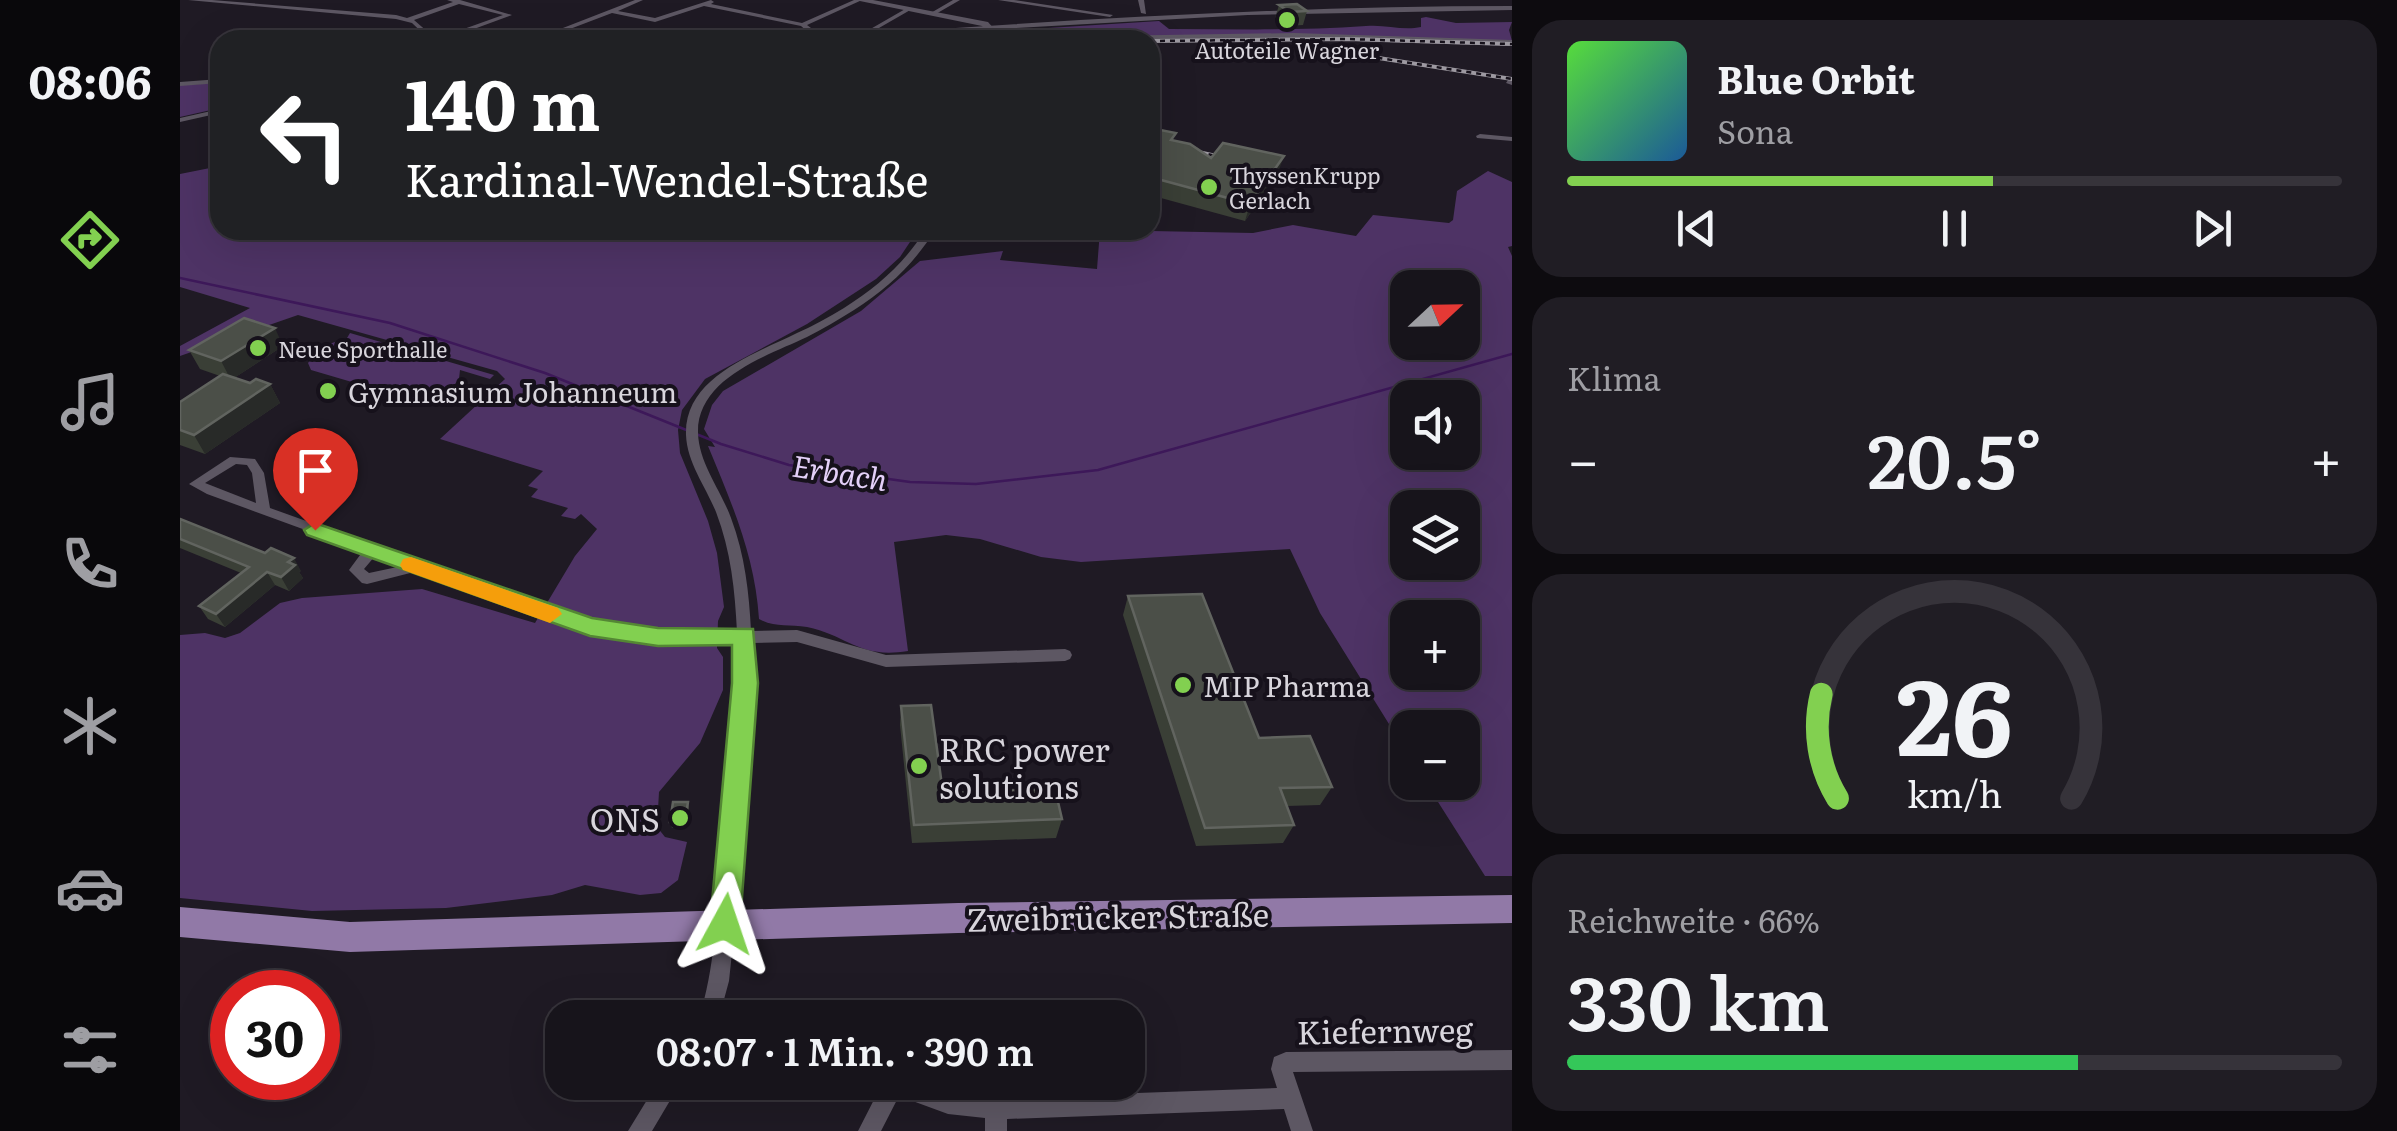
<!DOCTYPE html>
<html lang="de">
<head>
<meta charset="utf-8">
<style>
  body { margin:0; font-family:Literata,serif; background:#201d24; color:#f1f3f6; height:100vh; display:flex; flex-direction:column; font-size:38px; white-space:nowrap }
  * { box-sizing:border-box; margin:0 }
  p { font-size:32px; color:#9e9ea3 }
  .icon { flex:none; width:55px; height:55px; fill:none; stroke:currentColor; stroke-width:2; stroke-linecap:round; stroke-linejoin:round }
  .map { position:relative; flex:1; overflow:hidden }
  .drawer { display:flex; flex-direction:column; gap:20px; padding:20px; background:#0d0b0f; width:885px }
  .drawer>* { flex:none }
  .guide { position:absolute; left:30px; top:30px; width:950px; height:210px; border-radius:30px; box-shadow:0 10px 40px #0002,0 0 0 2px #36333a; background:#202124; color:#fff; overflow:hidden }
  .needle { width:65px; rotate:68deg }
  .tools { position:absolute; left:1210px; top:270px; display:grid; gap:20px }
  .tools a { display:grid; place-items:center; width:90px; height:90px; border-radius:20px; background:#17141b; box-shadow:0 10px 40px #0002,0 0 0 2px #36333a; font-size:50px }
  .speed { position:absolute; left:30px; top:970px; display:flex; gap:20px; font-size:50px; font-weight:700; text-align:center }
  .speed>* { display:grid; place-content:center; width:130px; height:130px; border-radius:50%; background:#17141b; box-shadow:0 10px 40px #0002,0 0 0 2px #36333a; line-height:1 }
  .speed .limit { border:15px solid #d22; background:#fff; color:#111 }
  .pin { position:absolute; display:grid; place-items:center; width:85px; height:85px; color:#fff; margin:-102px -42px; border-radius:50% 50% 50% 0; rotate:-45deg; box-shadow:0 0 10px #0007 }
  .pin .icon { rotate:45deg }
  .me { position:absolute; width:110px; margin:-55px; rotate:5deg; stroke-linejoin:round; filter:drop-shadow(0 0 8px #0008) }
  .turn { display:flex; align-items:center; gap:35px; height:210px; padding:0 30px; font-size:45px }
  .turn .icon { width:130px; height:130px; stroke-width:2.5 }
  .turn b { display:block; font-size:70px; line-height:85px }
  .big { font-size:75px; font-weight:600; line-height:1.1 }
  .drawer .card { flex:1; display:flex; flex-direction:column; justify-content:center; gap:15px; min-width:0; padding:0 35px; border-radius:30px; background:#201d24 }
  .drawer .dial { align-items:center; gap:0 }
  .dial svg { height:260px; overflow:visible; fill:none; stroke:#36333a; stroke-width:7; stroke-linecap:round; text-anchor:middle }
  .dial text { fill:#f1f3f6; stroke:none }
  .song { display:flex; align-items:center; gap:30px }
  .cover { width:120px; height:120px; border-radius:15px; background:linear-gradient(135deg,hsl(110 70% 55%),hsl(210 70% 35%)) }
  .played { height:10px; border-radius:5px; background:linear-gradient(90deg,#82d050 55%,#36333a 55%) }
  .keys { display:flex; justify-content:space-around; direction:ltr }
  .heat { display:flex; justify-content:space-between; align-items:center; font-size:55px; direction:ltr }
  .charge { height:15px; border-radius:8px; background:linear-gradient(90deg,#34c759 66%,#36333a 0) }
  .trip { position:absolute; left:365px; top:1000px; width:600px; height:100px; border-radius:30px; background:#17141b; box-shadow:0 10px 40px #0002,0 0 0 2px #36333a; font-weight:600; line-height:100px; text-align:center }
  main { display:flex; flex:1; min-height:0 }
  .tabs { display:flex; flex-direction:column; width:180px; justify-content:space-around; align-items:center; background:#09080b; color:#9e9ea3 }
  .tabs .icon { width:70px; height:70px }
  .tabs .on { color:#82d050 }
  .tabs b { font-size:45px; color:#f1f3f6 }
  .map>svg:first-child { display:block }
  .green { fill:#4e3365; fill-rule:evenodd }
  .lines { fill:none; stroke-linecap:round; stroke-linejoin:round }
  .stream { stroke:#3d1859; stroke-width:2.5 }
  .street { fill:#5d5763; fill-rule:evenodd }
  .secondary { fill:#5d5763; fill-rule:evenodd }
  .primary { fill:#9179a7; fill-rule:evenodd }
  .rail-casing { stroke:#9d99a1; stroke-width:4 }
  .rail { stroke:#16111b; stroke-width:2.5; stroke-dasharray:5; stroke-linecap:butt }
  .wall { fill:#3a3f36 }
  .shaded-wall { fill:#282a28 }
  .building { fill:#4b4f48; stroke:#61645f; stroke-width:2.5 }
  .route { fill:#82d050; stroke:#548734; stroke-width:2.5 }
  .slow { fill:#f59e0b }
  .poi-dot { fill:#82d050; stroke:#16111b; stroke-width:4 }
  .labels { text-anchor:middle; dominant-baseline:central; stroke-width:8; stroke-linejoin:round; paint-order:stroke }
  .far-poi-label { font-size:22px; fill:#d8d5dc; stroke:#16111b; text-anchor:start }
  .poi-label { font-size:28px; fill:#d8d5dc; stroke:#16111b; text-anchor:start }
  .water-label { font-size:30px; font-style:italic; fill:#e4d0f8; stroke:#16111b }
  .near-poi-label { font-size:32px; fill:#d8d5dc; stroke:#16111b; text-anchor:start }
  .near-street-label { font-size:32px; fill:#d8d5dc; stroke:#16111b }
</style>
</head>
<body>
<main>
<nav class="tabs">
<b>08:06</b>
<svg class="icon on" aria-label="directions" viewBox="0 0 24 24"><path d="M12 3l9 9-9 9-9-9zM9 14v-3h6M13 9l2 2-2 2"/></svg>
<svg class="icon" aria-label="music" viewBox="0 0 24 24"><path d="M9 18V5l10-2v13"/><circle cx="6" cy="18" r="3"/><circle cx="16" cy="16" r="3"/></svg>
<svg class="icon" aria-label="phone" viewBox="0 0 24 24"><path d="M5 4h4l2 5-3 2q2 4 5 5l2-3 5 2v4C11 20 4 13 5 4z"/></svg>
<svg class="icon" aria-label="climate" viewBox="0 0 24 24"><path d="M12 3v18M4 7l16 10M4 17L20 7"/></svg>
<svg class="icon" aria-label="car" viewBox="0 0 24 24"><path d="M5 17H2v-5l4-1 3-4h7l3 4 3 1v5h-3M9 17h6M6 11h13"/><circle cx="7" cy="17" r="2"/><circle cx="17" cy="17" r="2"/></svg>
<svg class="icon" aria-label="filters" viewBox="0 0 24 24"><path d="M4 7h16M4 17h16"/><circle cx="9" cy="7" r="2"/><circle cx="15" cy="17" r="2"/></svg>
</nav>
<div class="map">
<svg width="1332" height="1131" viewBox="0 0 1332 1131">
  <rect width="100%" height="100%" fill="#1f1a24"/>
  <path class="green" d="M 1246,17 L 1276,23 L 1332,22 L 1329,30 L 1332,41 L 1119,34 L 835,38 L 825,37 L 821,31 L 979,21 L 989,29 C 1055,29 1121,31 1186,26 C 1205,24 1222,31 1241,27 L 1241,18 Z
    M 40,83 L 40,108 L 0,117 L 0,85 Z
    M 40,166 L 40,230 L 738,230 L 720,257 L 696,279 L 627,324 L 525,379 L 502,410 L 498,430 L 500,453 L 528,521 L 537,553 L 544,607 L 538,621 L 537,648 L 543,657 L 543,690 L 520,743 L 479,792 L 477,827 L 485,837 L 507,842 L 498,880 L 481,893 L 460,895 L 405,885 L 372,895 L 266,908 L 132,911 L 0,898 L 0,635 L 25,633 L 45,638 L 60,633 L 100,603 L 122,598 L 242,589 L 355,623 L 395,556 L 417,529 L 401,514 L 395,519 L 381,516 L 388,508 L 351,497 L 358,489 L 348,486 L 363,471 L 260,439 L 325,379 L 317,371 L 118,315 L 0,356 L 0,346 L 70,308 L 0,287 L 0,174 Z
    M 1308,171 L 1332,182 L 1332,246 L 1328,247 L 1332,256 L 1332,876 L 1305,876 L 1246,783 L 1282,782 L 1282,728 L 1228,728 L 1227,753 L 1140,613 L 1110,549 L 901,562 L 861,557 L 800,539 L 766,535 L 714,542 L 728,651 C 679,659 669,636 627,627 C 609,624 595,628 579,619 C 575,556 552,504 528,446 L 535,447 L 524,429 L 532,405 L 543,391 L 681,311 L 740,261 L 823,251 L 820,260 L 917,269 L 920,230 L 1073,233 L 1113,225 L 1176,236 L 1193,215 L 1269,223 L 1273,220 L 1277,191 ZM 1228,288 L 1282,288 L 1282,342 L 1228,342 ZM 1228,398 L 1282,398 L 1282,452 L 1228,452 ZM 1228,508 L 1282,508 L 1282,562 L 1228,562 ZM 1228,618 L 1282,618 L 1282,672 L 1228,672 Z
    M 170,333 L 314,375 L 310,379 L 280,370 L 279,379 C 268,395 251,398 233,400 L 131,370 L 128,363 L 140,347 L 167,338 Z"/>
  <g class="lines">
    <path class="stream" d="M 0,278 L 210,323 L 365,373 L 541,444 L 609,465 L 730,482 L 796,484 L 918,470 L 1332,354"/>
    <path class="street" d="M 8,0 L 32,0 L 216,15 L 227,18 L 273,2 L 267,0 L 280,0 L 332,15 L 283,33 L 281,30 L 323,15 L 279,4 L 234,20 L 257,40 L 250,40 L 232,23 L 216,19 Z
      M 455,0 L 463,0 L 438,11 L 475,18 L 531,0 L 534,2 L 531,4 L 622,23 L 674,0 L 682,0 L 627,25 L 643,37 C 872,21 1102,6 1332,6 L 1332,10 L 1068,15 L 626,40 L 635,38 L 621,26 L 524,6 L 475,22 L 432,13 L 361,40 L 352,40 Z
      M 773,0 L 780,0 L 754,15 L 749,14 Z
      M 818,0 L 834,0 L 933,15 L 930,17 Z
      M 958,0 L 964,0 L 966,14 L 961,13 Z
      M 727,8 L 732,9 L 692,32 L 687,31 Z
      M 40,79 L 40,83 L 0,86 L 0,82 Z
      M 1328,80 L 1332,81 L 1332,85 L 1326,83 Z
      M 40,109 L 40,113 L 0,122 L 0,118 Z
      M 1300,134 L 1332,137 L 1332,141 L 1297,138 L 1296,136 Z
      M 745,230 L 755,230 C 734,264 707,289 674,310 C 658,320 643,329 627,337 C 587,356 517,378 518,433 C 519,464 541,490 551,518 C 565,555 569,593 571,631 L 617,630 L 706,655 L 885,649 L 890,651 L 892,655 L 890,659 L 885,661 L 706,667 L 617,642 L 572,643 L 571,719 L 553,943 L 549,981 L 539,1018 L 519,1018 C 535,968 536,917 541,865 C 549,791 558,718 557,643 L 523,644 L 441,639 L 379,623 L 238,571 L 187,584 L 182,583 L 169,570 L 183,551 L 27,494 L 9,484 L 50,457 L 75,459 L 84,473 L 90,508 L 386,614 L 441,627 L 523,632 L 557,632 C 555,591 551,551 536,512 C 526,487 507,463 506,435 C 504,377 575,354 617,333 C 633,326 649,317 664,308 C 697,287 725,263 745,230 ZM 56,464 L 67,465 L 72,473 L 76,503 L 25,483 ZM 195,556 L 222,566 L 189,573 L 184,569 Z
      M 1332,1050 L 1332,1070 L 1113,1072 L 1133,1131 L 1111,1131 L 1104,1109 L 827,1119 L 827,1131 L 805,1131 L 805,1118 L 768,1114 L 719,1096 L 701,1131 L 678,1131 L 701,1086 L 700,1082 L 740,1082 L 768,1092 L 816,1098 L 1097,1088 L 1091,1069 L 1094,1057 L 1106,1052 Z
      M 478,1082 L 501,1082 L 472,1131 L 448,1131 Z"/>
    <path class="secondary" d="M 675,0 L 693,0 L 808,22 L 824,40 L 814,40 L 802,26 Z
      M 1114,33 L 1332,40 L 1332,46 L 1114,39 L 855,40 L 860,37 Z"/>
    <path class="primary" d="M 1332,895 L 1332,923 L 778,933 L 170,952 L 0,937 L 0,907 L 170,922 L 778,903 Z"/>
    <defs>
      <path id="rail" d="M 970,41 L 1167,39 L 1332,44
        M 1148,50 L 1332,79
        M 970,141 L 1058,161"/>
    </defs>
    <use href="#rail" class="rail-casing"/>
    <use href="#rail" class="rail"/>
  </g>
  <path class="wall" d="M 1099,5 L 1127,11 L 1123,25 L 1106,26 L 1095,18 Z
    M 970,128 L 1031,158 L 1098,173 L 1065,221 L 970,195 Z
    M 103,346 L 54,378 L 70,383 L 90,384 L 100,403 L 25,454 L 0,445 L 0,402 L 40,376 L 20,369 L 9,350 Z
    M 0,519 L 121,571 L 119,572 L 123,578 L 109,591 L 95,585 L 45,627 L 28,619 L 19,606 L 61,573 L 0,548 Z
    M 948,596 L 1079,738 L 1152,787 L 1140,805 L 1107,806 L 1114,825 L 1103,843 L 1016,846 L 943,615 Z
    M 721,706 L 763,793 L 882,819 L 876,838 L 732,843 L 720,725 Z
    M 508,802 L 509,808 L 506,828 L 492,828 L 490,822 Z"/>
  <path class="shaded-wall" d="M 1104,156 L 1098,173 L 1065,221 L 1070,204 Z
    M 95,328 L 103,346 L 51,380 L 41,361 Z
    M 90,384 L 100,403 L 25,454 L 14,435 Z
    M 114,558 L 121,571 L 119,572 L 123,578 L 109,591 L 101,577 L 108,562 Z
    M 87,572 L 95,585 L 45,627 L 36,614 Z"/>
  <path class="building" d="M 1117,4 L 1127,11 L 1110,12 L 1099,5 Z
    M 970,128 L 996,133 L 991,140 L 1010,144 L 1031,158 L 1043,143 L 1104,156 L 1070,204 L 970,177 Z
    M 64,318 L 95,328 L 41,361 L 9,350 Z
    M 43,374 L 70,383 L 76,379 L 90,384 L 14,435 L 0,430 L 0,402 Z
    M 0,519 L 85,553 L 91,548 L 114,558 L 108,562 L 115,565 L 101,577 L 87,572 L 36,614 L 19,606 L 69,567 L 0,539 Z
    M 1022,594 L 1079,738 L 1130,736 L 1152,787 L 1100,788 L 1114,825 L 1025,828 L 948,596 Z
    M 751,705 L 763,793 L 875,789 L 882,819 L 734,825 L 721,706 Z
    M 493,802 L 508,802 L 505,822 L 490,822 Z"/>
  <path class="route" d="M 135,523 L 412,618 L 478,628 L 573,629 L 578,683 L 560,924 L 556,934 L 545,939 L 534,934 L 530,924 L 552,683 L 552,645 L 478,646 L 410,636 L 127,535 L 124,530 Z"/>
  <path class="slow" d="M 231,557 L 378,608 L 382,614 L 370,623 L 223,570 L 220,565 L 223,559 Z"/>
  <g class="poi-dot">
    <circle cx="1107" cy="20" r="10"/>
    <circle cx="1029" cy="187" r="10"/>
    <circle cx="78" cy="348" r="10"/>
    <circle cx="148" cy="391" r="10"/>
    <circle cx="1003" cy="685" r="10"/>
    <circle cx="739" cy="766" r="10"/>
    <circle cx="500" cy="818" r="10"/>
  </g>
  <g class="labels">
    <g class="far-poi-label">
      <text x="1107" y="49" text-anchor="middle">Autoteile Wagner</text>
      <text x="1049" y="174">ThyssenKrupp<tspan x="1049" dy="25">Gerlach</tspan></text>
      <text x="98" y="348">Neue Sporthalle</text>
    </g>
    <g class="poi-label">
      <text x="168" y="391">Gymnasium Johanneum</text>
      <text x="1023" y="685">MIP Pharma</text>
    </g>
    <g class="water-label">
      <text transform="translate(660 471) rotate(9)">Erbach</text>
    </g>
    <g class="near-poi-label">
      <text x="759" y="748">RRC power<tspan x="759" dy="37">solutions</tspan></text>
      <text x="480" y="818" text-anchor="end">ONS</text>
    </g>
    <g class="near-street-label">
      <text transform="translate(938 915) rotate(-1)">Zweibrücker Straße</text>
      <text transform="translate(1205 1029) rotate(-1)">Kiefernweg</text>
    </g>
  </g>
</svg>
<div class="tools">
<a><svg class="needle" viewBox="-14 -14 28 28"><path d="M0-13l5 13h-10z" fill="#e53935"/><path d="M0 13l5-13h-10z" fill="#9e9ea3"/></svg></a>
<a><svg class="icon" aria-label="sound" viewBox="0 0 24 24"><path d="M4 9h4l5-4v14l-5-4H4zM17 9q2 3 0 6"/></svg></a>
<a><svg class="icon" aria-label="layers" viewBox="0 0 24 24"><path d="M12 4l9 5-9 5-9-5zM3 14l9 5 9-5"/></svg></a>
<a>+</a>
<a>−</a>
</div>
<div class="speed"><div class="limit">30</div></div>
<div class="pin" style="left:135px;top:530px;background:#d93025"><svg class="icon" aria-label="arrive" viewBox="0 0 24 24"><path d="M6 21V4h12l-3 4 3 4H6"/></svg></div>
<svg class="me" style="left:545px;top:924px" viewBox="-20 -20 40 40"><path d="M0-17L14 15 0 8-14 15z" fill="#82d050" stroke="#fff" stroke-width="4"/></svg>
<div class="trip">08:07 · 1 Min. · 390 m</div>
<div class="guide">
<div class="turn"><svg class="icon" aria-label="left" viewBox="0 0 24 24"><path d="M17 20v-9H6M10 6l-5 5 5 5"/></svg><div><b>140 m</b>Kardinal-Wendel-Straße</div></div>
</div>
</div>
<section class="drawer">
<div class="card">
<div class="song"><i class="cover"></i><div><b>Blue Orbit</b><p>Sona</p></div></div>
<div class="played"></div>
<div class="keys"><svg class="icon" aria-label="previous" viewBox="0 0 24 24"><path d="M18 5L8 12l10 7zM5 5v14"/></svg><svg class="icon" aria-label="pause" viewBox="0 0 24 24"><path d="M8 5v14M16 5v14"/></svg><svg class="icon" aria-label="next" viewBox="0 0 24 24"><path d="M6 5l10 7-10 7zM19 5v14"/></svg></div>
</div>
<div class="card"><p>Klima</p>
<div class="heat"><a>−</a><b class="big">20.5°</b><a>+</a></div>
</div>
<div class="card dial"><svg viewBox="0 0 100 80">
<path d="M14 69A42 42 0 1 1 86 69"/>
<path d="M14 69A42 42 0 0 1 9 37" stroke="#82d050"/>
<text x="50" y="56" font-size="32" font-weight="700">26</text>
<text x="50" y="72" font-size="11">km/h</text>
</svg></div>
<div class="card"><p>Reichweite · 66%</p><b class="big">330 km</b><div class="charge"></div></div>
</section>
</main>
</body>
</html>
